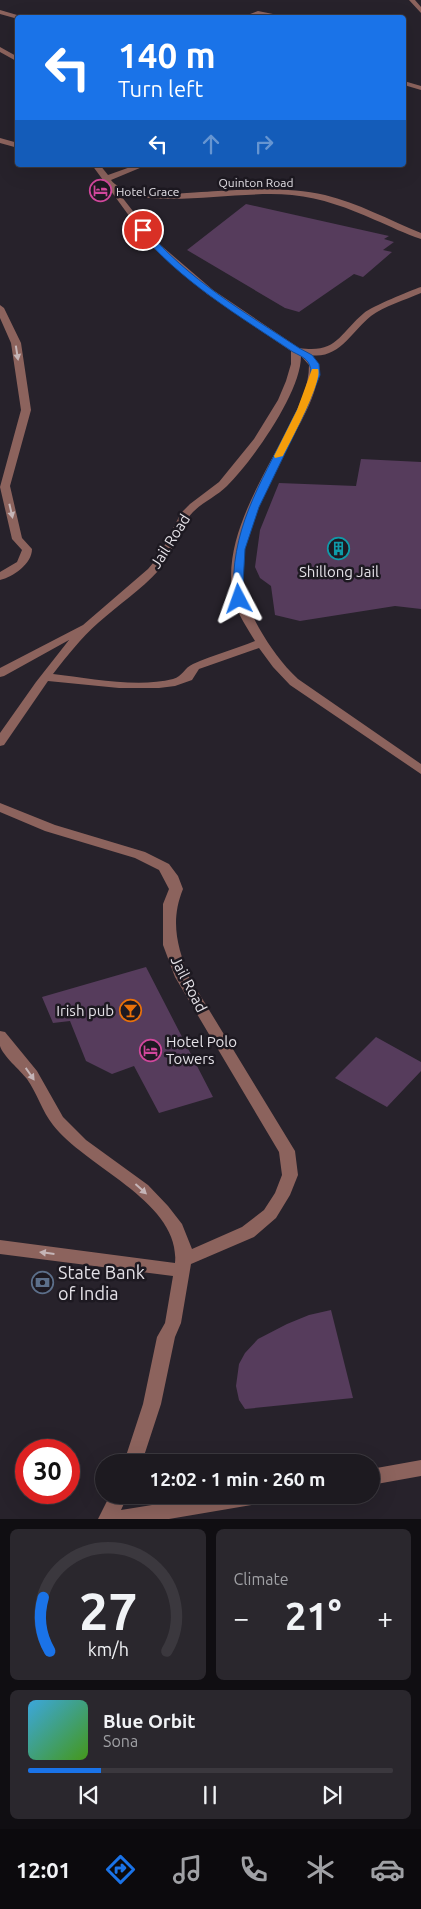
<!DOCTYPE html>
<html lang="en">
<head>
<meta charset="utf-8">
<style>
  body { margin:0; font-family:Ubuntu,sans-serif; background:#2a272d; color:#f1f3f6; height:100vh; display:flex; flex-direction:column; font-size:19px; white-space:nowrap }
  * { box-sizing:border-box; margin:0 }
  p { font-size:16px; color:#a0a1a5 }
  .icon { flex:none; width:28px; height:28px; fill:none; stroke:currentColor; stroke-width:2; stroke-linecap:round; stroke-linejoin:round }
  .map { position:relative; height:1519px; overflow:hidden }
  .drawer { display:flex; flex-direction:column; gap:10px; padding:10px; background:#100e12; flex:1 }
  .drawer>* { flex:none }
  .guide { position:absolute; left:15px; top:15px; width:391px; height:152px; border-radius:5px; box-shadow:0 5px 20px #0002,0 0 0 1px #3b383e; background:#1a73e8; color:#fff; overflow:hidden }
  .speed { position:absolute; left:15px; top:1439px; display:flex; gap:10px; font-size:25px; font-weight:700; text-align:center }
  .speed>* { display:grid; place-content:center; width:65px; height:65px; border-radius:50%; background:#1d1a20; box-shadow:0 5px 20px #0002,0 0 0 1px #3b383e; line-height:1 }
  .speed .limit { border:8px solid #d22; background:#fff; color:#111 }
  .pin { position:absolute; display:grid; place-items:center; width:42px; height:42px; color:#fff; margin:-21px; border:2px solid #fff; border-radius:50%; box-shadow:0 1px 5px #0007 }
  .me { position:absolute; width:55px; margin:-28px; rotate:356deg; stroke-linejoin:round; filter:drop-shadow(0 0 4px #0008) }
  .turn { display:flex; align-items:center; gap:18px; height:105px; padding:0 20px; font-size:22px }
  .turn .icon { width:65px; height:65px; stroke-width:2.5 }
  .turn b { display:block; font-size:35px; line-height:42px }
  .lanes { display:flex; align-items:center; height:48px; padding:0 20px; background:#0003; justify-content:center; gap:25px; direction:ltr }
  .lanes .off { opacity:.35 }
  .big { font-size:38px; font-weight:700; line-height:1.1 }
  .drawer .card { flex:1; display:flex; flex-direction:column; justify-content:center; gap:8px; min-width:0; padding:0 18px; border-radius:8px; background:#2a272d }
  .drawer .dial { align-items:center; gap:0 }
  .dial svg { height:130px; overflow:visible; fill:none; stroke:#3b383e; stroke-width:7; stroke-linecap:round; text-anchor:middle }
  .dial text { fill:#f1f3f6; stroke:none }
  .song { display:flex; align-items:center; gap:15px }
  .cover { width:60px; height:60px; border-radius:8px; background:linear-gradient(135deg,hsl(200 70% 55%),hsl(100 70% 35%)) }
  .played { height:5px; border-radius:2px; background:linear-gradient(90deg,#1a73e8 20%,#3b383e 20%) }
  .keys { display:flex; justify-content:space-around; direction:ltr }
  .heat { display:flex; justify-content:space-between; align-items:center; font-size:28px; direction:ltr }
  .drawer .tiles { flex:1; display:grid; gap:10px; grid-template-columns:1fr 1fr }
  .card:last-child { grid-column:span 2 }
  .trip { position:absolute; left:95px; top:1454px; width:285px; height:50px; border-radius:25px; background:#1d1a20; box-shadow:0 5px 20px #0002,0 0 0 1px #3b383e; font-weight:700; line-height:50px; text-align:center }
  .tabs { display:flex; height:80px; justify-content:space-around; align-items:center; background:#0c0a0d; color:#a0a1a5 }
  .tabs .icon { width:35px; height:35px }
  .tabs .on { color:#1a73e8 }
  .tabs b { font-size:22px; color:#f1f3f6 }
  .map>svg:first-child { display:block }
  .building { fill:#563c5c }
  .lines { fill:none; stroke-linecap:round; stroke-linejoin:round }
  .minor { fill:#8c635d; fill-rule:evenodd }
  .oneway { fill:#c5b5b7 }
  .route { fill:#1a73e8; stroke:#114b97 }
  .slow { fill:#f59e0b }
  .labels { text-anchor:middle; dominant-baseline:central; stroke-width:5; stroke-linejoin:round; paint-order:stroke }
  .far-street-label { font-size:12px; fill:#e4e1e7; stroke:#1d1921 }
  .far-poi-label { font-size:12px; fill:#e4e1e7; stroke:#1d1921; text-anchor:start }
  .street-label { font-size:15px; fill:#e4e1e7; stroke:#1d1921 }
  .poi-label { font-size:15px; fill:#e4e1e7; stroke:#1d1921 }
  .near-poi-label { font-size:18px; fill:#e4e1e7; stroke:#1d1921; text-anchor:start }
</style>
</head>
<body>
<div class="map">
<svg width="421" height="1519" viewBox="0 0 421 1519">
  <rect width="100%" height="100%" fill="#27222b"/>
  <path class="building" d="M 246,204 L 389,236 L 384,239 L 394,242 L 383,250 L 392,252 L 363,277 L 354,274 L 299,312 L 285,308 L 187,250 Z
    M 361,459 L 421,462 L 421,609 L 395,606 L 300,621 L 275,615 L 271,586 L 260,578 L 255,567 L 260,530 L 279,483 L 356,486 Z
    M 146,967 L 213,1097 L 159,1113 L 134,1066 L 112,1074 L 86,1061 L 70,1021 L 53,1023 L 42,997 Z
    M 376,1037 L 421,1062 L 421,1071 L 387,1107 L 335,1078 Z
    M 331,1310 L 353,1398 L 245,1409 L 239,1400 L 236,1386 L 239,1364 L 245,1353 L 258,1339 L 287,1324 L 309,1315 Z"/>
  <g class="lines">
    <path class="minor" d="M 409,0 L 415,0 L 421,7 L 421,13 Z
      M 0,10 L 24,17 L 25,18 L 18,19 L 0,14 Z
      M 258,11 L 283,16 L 286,18 L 258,15 L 240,18 Z
      M 0,47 L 18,57 L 18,62 L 0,52 Z
      M 404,81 L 421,86 L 421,90 L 404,85 Z
      M 0,138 L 18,143 L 18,148 L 0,143 Z
      M 92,165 L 100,165 L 108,175 L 136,165 L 147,165 L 111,180 C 126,201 193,192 218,191 C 253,189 290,187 325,195 C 358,203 389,220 421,233 L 421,239 C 405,234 390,226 375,220 C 348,208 322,198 292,195 C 239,190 167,208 118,192 L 157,242 L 213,290 L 299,348 C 337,354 339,334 364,313 C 373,306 409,291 421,287 L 421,293 C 405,300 384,306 371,316 C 352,331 339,360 310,355 L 319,364 C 319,391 304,416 292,439 C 272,478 238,536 242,582 C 244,599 251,613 259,628 C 270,647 282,664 298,679 L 421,764 L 421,774 L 290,685 L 273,667 L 259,648 L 199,669 L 192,680 L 175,686 L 159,688 L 119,688 L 48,681 L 4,745 L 0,746 L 0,733 L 36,682 L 69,640 L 4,676 L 0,677 L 0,668 L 83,625 L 148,569 L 159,556 L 181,513 L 190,504 L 219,482 L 254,439 L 278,400 L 286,381 L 291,364 L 291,351 L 207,294 L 151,246 ZM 301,356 L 309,365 C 309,386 300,404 291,422 C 266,474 219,540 234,600 C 238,615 248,629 255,641 C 235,649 213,655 193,664 C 184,668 183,676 173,679 C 137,688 89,678 53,674 C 67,656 81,638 98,623 C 118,605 141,590 159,570 C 174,553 178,528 193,512 C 203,502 217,496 227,486 C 252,461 301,393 301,356 Z
      M 0,305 L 4,308 L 21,343 L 31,410 L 10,486 L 22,538 L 32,549 C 32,564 13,577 0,580 L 0,572 L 17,562 L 22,550 L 12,539 L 0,487 L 21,410 L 11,343 L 0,318 Z
      M 0,803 L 55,825 L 145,852 L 169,864 L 178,876 L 183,889 C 170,921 177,946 189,977 L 295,1151 L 298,1175 L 290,1195 L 276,1218 L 254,1237 L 191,1264 L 181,1323 L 175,1337 L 161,1404 L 142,1462 L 124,1462 L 143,1404 L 157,1337 L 165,1323 L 173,1276 L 0,1254 L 0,1240 L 175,1263 C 181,1202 85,1167 53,1125 C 42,1111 37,1093 27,1079 C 20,1070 3,1056 0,1046 C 0,1042 0,1035 0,1031 L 5,1032 L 37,1071 L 63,1117 L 86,1140 L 148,1185 L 168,1206 L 182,1224 L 192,1249 L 242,1227 L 264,1210 L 275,1193 L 282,1175 L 279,1152 L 175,977 L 163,945 L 163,904 L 169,889 L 159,870 L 135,858 L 45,831 L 0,812 Z
      M 421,1460 L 421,1476 L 371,1485 L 371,1469 Z
      M 110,1495 L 128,1495 L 121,1510 L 214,1495 L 273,1495 L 270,1501 L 264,1503 L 169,1519 L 98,1519 Z"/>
  </g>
  <defs><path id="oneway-solid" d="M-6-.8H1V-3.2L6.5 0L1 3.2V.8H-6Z" transform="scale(1.25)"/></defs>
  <g class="oneway">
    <use href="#oneway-solid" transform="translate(17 353) rotate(81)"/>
    <use href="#oneway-solid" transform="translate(11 511) rotate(77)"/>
    <use href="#oneway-solid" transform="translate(30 1074) rotate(55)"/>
    <use href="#oneway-solid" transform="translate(141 1189) rotate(42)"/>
    <use href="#oneway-solid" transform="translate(47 1253) rotate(-173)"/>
  </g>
  <path class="route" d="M 140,229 L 146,229 C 187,279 246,313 299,348 L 312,355 L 319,364 L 320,375 L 306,410 L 259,507 L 245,549 L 242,601 L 234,599 C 229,531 260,485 289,426 C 295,413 311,387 311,373 C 311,360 303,357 293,352 C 244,319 175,278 139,230 Z"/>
  <path class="slow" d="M 312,369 L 318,369 C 323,381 291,441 283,456 L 275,458 L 274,456 L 297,410 Z"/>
  <defs>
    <symbol id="hotel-ring" viewBox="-11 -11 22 22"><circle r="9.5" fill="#1d1921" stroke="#d1479c" stroke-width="1.5"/><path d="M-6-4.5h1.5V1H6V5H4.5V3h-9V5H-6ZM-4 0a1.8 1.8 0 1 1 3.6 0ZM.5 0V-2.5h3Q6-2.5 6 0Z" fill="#d1479c"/></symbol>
    <symbol id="building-ring" viewBox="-11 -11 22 22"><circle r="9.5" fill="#1d1921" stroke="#0f9aa8" stroke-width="1.5"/><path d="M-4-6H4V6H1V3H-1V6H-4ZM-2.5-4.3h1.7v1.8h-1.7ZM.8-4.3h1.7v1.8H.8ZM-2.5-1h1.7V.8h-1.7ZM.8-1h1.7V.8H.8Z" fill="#0f9aa8"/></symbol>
    <symbol id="bar-ring" viewBox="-11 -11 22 22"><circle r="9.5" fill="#1d1921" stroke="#e8710a" stroke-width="1.5"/><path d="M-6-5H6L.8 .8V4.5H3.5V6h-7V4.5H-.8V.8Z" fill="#e8710a"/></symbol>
    <symbol id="bank-ring" viewBox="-11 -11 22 22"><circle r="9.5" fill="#1d1921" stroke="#5c6f8a" stroke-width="1.5"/><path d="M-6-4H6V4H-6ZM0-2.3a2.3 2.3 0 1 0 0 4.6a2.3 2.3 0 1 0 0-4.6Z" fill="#5c6f8a"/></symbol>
  </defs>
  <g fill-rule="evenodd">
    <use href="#hotel-ring" x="88" y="178" width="25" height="25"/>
    <use href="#building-ring" x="326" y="536" width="25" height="25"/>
    <use href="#bar-ring" x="118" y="998" width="25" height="25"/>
    <use href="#hotel-ring" x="138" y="1038" width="25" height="25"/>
    <use href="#bank-ring" x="30" y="1270" width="25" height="25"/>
  </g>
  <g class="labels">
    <g class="far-street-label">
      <text x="256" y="182">Quinton Road</text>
    </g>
    <g class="far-poi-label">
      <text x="116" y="191">Hotel Grace</text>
    </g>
    <g class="street-label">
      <text transform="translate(170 541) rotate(-58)">Jail Road</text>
      <text transform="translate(189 984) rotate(63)">Jail Road</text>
    </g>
    <g class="poi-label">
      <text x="339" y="571">Shillong Jail</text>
      <text x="114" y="1010" text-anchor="end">Irish pub</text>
      <text x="166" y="1041" text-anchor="start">Hotel Polo<tspan x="166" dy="17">Towers</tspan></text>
    </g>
    <g class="near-poi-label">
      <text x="58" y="1272">State Bank<tspan x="58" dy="21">of India</tspan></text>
    </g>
  </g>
</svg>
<div class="speed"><div class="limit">30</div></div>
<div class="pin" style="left:143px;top:230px;background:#d93025"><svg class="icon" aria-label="arrive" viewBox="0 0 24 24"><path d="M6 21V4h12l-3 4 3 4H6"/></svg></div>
<svg class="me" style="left:239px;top:599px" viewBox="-20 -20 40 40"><path d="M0-17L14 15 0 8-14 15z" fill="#1a73e8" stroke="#fff" stroke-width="4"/></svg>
<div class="trip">12:02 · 1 min · 260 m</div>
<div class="guide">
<div class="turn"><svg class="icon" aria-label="left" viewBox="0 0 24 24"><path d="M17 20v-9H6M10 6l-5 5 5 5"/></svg><div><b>140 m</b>Turn left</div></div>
<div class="lanes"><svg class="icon" aria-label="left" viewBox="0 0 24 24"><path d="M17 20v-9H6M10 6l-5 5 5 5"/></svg><svg class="icon off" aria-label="ahead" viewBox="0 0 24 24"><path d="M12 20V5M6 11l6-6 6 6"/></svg><svg class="icon off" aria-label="right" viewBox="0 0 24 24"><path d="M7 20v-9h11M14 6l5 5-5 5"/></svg></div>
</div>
</div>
<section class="drawer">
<div class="tiles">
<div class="card dial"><svg viewBox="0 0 100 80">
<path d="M14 69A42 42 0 1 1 86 69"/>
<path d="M14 69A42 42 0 0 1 10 36" stroke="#1a73e8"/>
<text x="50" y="56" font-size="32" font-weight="700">27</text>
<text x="50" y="72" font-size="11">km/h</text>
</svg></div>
<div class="card"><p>Climate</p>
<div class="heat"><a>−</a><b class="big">21°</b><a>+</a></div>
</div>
<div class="card">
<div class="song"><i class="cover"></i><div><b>Blue Orbit</b><p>Sona</p></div></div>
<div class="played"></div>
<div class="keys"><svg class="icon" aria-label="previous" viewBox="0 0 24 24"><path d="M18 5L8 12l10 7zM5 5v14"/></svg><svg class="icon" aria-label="pause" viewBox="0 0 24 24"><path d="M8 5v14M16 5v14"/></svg><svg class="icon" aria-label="next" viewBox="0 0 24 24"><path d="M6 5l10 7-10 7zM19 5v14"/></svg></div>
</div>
</div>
</section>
<nav class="tabs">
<b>12:01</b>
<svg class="icon on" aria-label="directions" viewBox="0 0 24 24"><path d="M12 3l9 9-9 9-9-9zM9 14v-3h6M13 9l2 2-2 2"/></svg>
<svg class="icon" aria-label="music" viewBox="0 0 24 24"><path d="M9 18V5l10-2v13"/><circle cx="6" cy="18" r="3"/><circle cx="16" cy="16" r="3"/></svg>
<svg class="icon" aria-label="phone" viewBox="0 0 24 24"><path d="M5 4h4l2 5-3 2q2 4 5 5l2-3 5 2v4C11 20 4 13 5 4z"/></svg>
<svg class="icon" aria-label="climate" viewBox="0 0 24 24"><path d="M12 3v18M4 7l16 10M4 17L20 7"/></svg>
<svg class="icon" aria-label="car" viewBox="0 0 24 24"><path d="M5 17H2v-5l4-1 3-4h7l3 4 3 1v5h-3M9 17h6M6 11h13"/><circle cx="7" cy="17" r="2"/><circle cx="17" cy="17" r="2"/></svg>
</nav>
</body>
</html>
